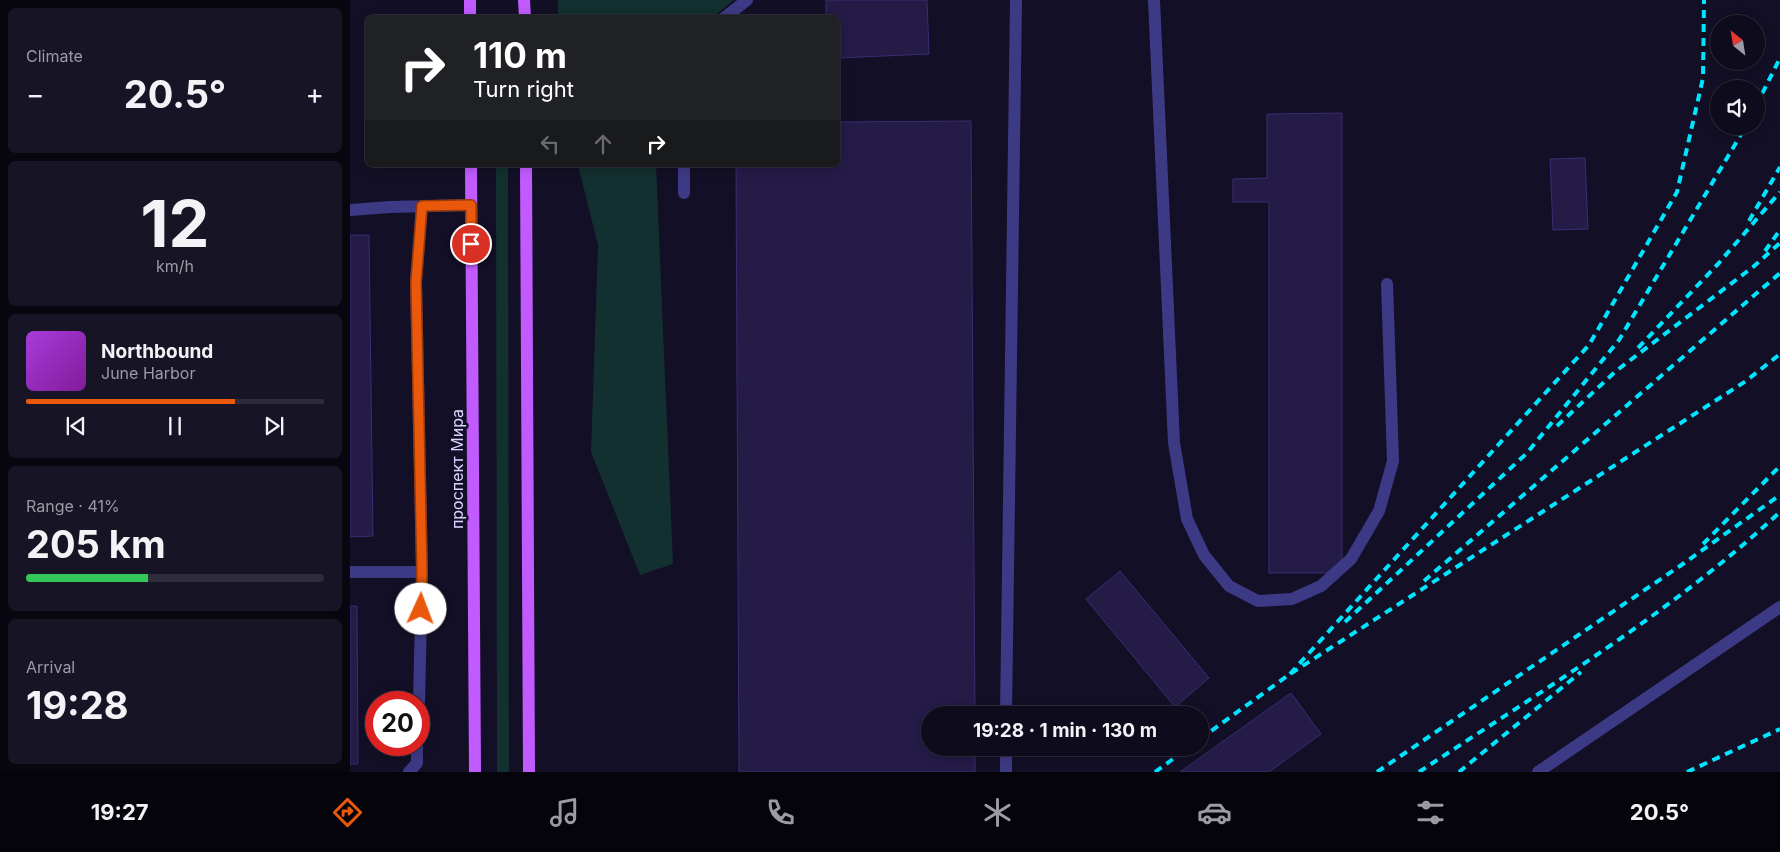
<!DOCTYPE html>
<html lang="en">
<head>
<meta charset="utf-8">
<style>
  body { margin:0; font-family:Inter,sans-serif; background:#171425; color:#f1f3f6; height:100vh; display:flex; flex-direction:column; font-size:19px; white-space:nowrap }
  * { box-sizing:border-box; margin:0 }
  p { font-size:16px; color:#9b9ba3 }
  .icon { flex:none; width:28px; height:28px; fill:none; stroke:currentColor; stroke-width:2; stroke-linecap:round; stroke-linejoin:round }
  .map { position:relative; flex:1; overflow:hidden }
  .details { display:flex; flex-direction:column; gap:8px; padding:8px; background:#08060f; width:350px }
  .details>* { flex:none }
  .hud { position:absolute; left:15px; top:15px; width:475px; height:152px; border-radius:8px; box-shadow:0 2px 12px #0003,0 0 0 1px #2e2b3b; background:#202124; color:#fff; overflow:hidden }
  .needle { width:32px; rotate:330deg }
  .controls { position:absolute; left:1360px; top:15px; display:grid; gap:10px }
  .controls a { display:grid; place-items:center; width:55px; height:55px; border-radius:50%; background:#0e0b1c; box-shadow:0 2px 12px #0003,0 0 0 1px #2e2b3b; font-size:25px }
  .speed { position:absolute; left:15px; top:691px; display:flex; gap:10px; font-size:25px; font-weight:700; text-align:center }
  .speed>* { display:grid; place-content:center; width:65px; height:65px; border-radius:50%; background:#0e0b1c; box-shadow:0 2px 12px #0003,0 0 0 1px #2e2b3b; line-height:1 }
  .speed .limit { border:8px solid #d22; background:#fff; color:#111 }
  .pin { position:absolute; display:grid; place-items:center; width:42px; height:42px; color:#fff; margin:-21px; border:2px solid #fff; border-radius:50%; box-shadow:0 1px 5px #0007 }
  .me { position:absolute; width:55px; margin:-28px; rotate:2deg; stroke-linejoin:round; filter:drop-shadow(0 0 4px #0008) }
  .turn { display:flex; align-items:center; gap:18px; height:105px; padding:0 25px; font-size:22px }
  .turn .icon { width:65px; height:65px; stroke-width:2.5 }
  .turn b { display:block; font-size:35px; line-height:42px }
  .lanes { display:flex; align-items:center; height:48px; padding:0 25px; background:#0003; justify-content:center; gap:25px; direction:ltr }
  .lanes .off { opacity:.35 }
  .big { font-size:38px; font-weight:700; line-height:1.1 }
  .details .widget { flex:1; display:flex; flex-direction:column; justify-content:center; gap:8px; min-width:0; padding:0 18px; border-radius:8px; background:#171425 }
  .details .dial { align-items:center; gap:0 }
  .dial b { font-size:65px; line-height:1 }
  .song { display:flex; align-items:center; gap:15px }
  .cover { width:60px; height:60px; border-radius:8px; background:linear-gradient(135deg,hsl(280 70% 55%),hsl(290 70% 35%)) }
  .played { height:5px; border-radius:2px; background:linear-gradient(90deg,#ea580c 70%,#2e2b3b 70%) }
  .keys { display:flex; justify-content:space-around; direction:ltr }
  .heat { display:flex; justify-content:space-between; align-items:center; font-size:28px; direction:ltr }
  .charge { height:8px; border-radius:4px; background:linear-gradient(90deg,#34c759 41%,#2e2b3b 0) }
  .trip { position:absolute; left:571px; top:706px; width:288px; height:50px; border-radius:25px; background:#0e0b1c; box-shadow:0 2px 12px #0003,0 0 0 1px #2e2b3b; font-weight:700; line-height:50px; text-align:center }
  .tab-bar { display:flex; height:80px; justify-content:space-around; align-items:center; background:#06040b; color:#9b9ba3 }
  .tab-bar .icon { width:35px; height:35px }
  .tab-bar .on { color:#ea580c }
  .tab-bar b { font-size:22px; color:#f1f3f6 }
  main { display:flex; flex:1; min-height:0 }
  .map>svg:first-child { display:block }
  .green { fill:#12302f }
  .building { fill:#241b47; stroke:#3b2d73 }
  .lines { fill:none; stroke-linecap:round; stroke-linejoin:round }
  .minor { stroke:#3d3a85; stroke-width:12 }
  .major { stroke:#c25bff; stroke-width:12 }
  .rail { stroke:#00e5ff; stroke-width:4; stroke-dasharray:8 6; stroke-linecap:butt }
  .route-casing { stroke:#983908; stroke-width:12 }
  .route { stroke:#ea580c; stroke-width:9 }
  .labels { text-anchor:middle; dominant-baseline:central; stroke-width:5; stroke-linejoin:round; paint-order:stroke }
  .street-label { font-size:16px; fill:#d9d4ff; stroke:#130f26 }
</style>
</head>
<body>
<main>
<section class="details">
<div class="widget"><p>Climate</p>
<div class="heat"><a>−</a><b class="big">20.5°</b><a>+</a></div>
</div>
<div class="widget dial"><b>12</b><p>km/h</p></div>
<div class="widget">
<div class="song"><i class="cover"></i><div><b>Northbound</b><p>June Harbor</p></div></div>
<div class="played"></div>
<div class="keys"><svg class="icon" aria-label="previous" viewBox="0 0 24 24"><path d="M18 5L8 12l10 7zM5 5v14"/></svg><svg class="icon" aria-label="pause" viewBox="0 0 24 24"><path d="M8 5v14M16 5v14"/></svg><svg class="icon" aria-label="next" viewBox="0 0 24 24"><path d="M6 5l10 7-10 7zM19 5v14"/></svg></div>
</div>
<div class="widget"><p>Range · 41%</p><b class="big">205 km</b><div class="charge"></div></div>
<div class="widget"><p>Arrival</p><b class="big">19:28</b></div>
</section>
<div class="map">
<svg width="1430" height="772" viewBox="0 0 1430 772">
  <rect width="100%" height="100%" fill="#130f26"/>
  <path class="green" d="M 208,0 L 384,0 L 363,17 L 208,18 Z
    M 146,165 L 158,165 L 159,772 L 147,772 Z
    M 228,165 L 306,165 L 323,564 L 290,575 L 241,452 L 248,245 Z"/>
  <path class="building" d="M 476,0 L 577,0 L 579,54 L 488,58 L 488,18 L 476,18 Z
    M 992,113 L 992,573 L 919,573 L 919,202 L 883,202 L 883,179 L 917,178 L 917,114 Z
    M 621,121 L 625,715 L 580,715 L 580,748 L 625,748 L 625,772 L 389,772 L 386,165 L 488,165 L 488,122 Z
    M 1235,158 L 1238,229 L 1203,230 L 1200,159 Z
    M 0,235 L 19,235 L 23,536 L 0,537 Z
    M 770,571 L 859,678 L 825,707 L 736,599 Z
    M 0,606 L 7,606 L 8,764 L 0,764 Z
    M 941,693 L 971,734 L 919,772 L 830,772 Z"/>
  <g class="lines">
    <path class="minor" d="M 804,0 L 824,443 L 837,519 L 854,555 L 879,586 L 908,601 L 942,599 L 971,586 L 1001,559 L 1029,511 L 1043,461 L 1037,284
      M 374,18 L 397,0
      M 334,193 L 334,165
      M 0,210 L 40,207 L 121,205
      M 0,572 L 72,572
      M 69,702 L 72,572 L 66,282 L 72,206
      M 656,715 L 666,0
      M 59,772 L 67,763 L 67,745
      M 656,772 L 656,748
      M 1188,772 L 1430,607"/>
    <path class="major" d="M 120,0 L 120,18
      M 174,0 L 175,18
      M 121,165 L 125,772
      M 176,165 L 179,772"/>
    <path class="rail" d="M 1406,106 L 1430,58
      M 1399,221 L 1430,167
      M 1415,251 L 1430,230
      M 1288,348 L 1368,264 L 1430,192
      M 1207,426 L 1266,371 L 1403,267 L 1430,243
      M 1353,544 L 1430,466
      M 1074,581 L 1430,273
      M 995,622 L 1177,453 L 1269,340 L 1396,126
      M 940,674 L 1239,345 L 1327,192 L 1353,78 L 1354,0
      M 850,739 L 940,674 L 1396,381 L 1430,354
      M 805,772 L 838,748
      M 1027,772 L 1330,566 L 1430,495
      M 1069,772 C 1193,690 1321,613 1430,512
      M 1109,772 L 1231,672
      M 1337,772 L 1430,729"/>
  </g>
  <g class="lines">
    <defs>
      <path id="route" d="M 71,609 L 72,572 L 66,282 L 72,206 L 121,205 L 121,244"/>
    </defs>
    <use href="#route" class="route-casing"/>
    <use href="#route" class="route"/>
  </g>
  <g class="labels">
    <g class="street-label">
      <text transform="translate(107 469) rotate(-90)">проспект Мира</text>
    </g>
  </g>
</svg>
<div class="controls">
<a><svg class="needle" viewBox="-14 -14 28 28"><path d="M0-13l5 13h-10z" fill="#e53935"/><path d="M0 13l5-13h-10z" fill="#9b9ba3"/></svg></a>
<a><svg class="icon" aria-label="sound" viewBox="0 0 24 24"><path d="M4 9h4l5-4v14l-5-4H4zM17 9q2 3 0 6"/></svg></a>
</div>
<div class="speed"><div class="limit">20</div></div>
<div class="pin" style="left:121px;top:244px;background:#d93025"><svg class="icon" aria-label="arrive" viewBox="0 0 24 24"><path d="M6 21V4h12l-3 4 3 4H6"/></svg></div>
<svg class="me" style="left:71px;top:609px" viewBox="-20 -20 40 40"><circle r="19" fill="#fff"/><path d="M0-13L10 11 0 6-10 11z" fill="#ea580c"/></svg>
<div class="trip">19:28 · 1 min · 130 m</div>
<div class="hud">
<div class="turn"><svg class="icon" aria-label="right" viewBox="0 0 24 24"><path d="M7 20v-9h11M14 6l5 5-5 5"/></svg><div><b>110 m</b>Turn right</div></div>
<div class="lanes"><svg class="icon off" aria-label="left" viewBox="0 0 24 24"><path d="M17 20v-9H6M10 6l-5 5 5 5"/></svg><svg class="icon off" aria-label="ahead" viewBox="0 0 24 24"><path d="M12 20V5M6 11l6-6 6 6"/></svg><svg class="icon" aria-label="right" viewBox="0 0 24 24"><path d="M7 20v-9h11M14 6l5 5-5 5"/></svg></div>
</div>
</div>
</main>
<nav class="tab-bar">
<b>19:27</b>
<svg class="icon on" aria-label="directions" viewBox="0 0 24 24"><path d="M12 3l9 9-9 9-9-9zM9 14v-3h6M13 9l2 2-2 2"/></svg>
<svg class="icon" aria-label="music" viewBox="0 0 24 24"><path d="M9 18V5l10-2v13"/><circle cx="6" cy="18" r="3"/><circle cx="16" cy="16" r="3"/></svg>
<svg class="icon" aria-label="phone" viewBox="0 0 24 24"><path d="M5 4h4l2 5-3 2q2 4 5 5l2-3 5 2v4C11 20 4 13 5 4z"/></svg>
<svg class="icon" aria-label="climate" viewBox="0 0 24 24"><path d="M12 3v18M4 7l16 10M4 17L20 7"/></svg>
<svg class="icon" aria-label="car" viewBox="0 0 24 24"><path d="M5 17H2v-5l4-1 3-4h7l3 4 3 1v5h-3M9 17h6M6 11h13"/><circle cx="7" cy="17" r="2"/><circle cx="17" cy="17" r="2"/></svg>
<svg class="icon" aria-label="filters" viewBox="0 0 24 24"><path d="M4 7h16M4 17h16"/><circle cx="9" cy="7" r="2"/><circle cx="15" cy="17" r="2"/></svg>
<b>20.5°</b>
</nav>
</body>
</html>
